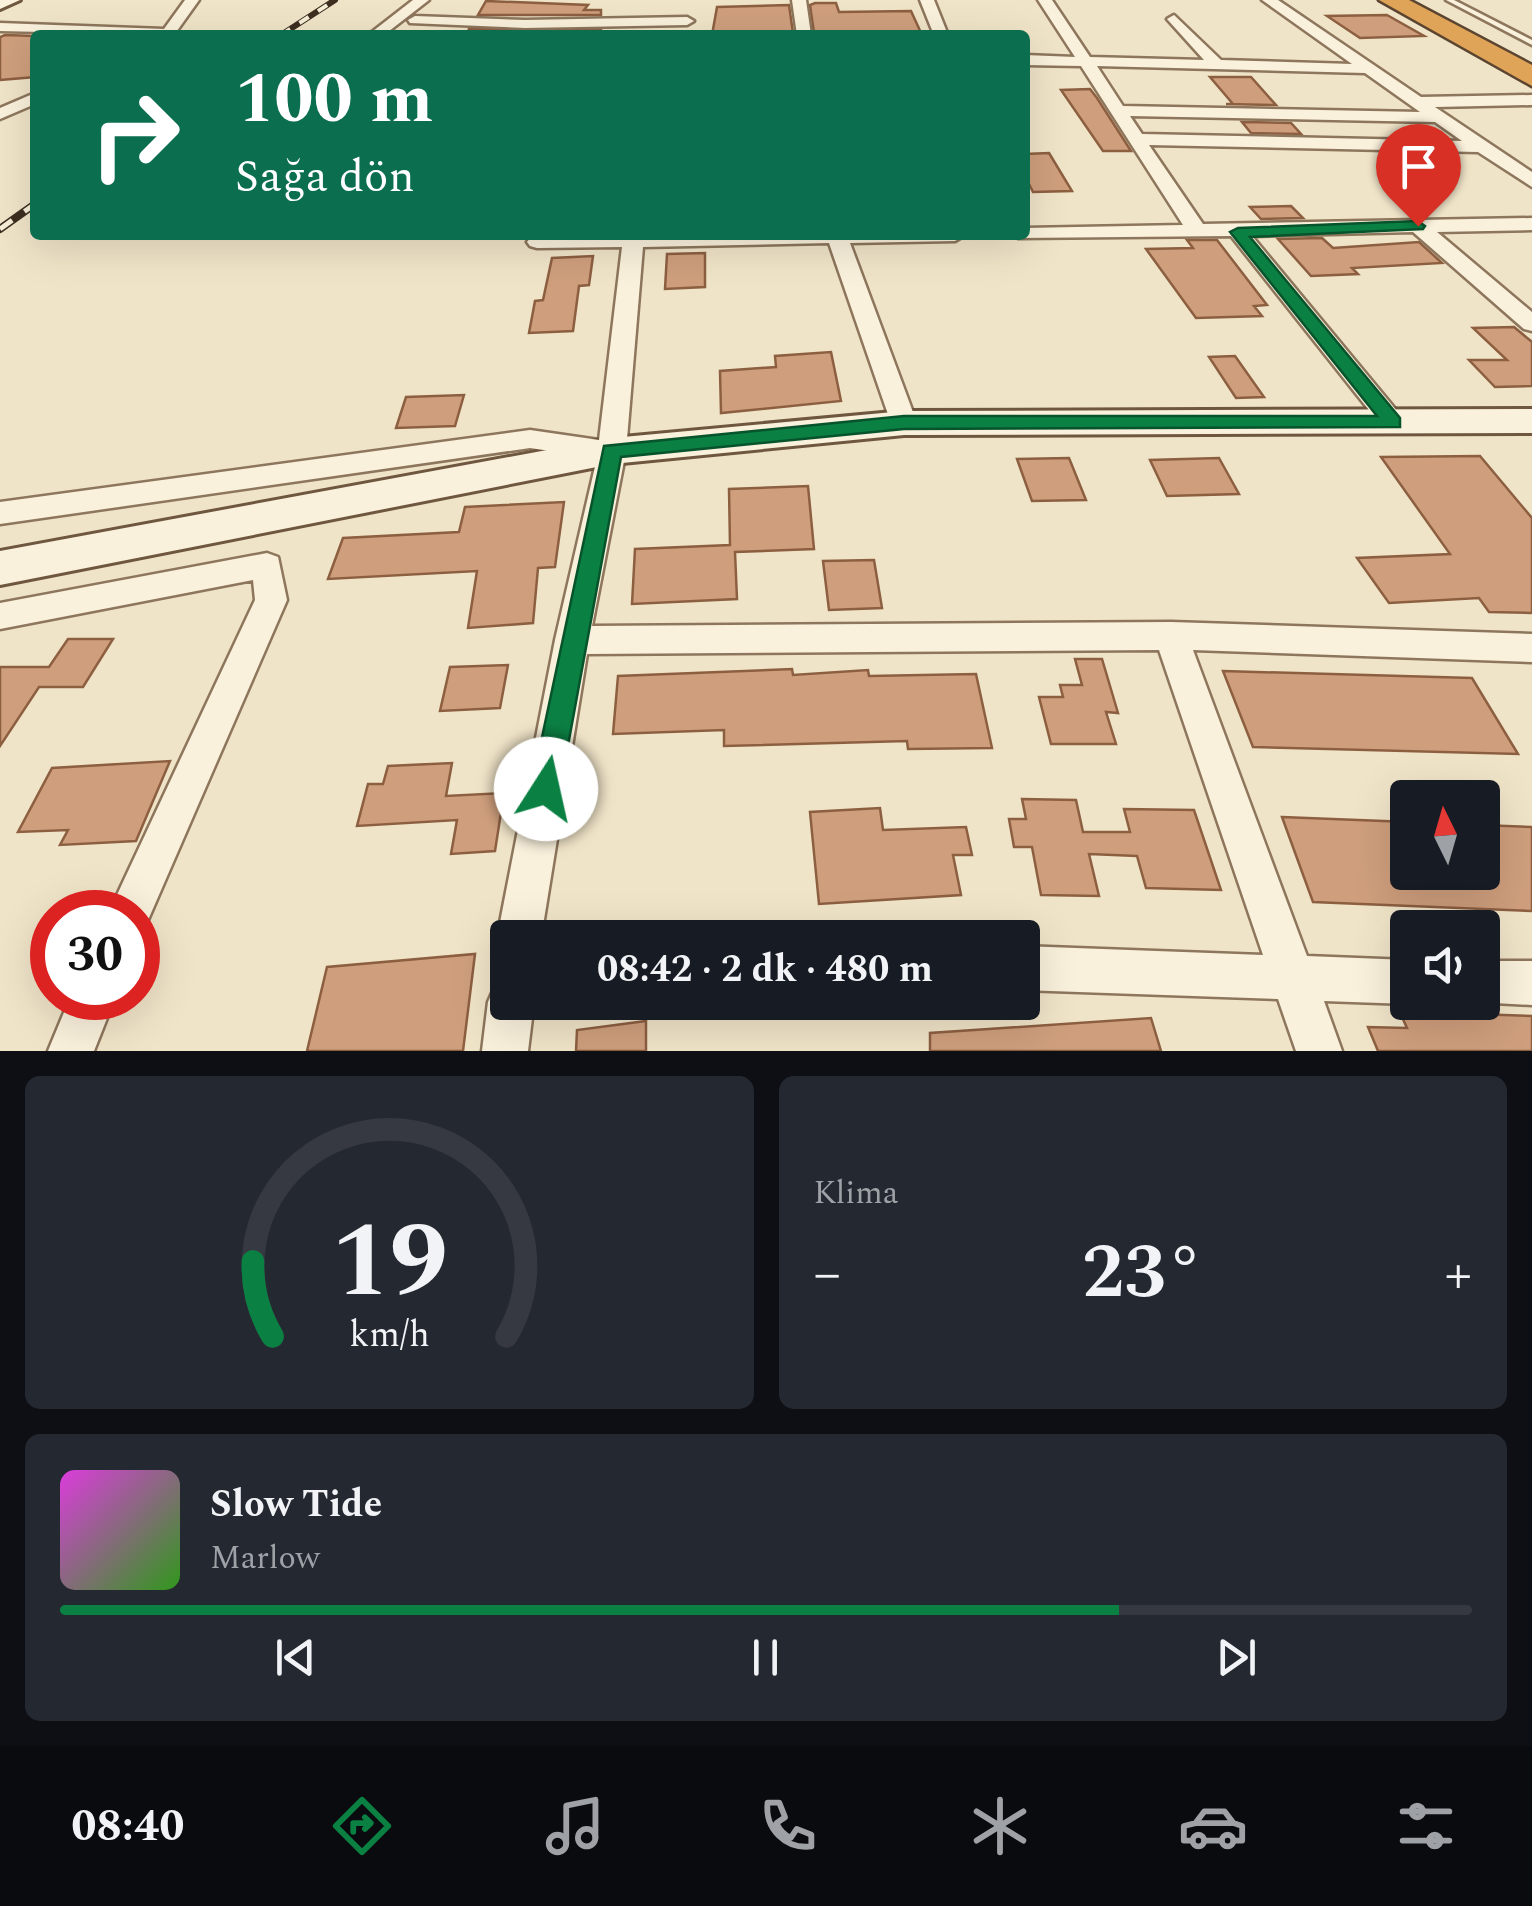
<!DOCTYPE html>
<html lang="tr">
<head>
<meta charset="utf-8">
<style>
  body { margin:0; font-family:Spectral,serif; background:#242831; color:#f1f3f6; height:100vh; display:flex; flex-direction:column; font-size:38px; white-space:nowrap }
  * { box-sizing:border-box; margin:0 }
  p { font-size:32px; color:#9ea1a6 }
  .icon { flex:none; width:55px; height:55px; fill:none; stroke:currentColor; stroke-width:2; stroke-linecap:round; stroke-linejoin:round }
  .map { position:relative; height:1051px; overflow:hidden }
  .details { display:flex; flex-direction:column; gap:25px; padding:25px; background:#0d0f14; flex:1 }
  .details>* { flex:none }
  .hud { position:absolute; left:30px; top:30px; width:1000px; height:210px; border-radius:10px; box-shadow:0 10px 40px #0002; background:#0b6e4f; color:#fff; overflow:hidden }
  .needle { width:65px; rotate:355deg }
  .tools { position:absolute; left:1390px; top:780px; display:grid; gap:20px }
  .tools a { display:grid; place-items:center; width:110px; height:110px; border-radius:10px; background:#171b24; box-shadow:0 10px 40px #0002; font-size:50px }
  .speed { position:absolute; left:30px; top:890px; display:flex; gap:20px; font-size:50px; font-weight:700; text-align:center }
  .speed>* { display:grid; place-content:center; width:130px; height:130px; border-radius:50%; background:#171b24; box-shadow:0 10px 40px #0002; line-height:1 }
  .speed .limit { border:15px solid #d22; background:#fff; color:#111 }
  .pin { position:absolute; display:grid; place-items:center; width:85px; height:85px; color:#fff; margin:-102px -42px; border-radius:50% 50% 50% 0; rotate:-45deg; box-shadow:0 0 10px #0007 }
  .pin .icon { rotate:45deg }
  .me { position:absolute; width:110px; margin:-55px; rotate:10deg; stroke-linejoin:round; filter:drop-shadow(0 0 8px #0008) }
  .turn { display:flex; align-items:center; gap:35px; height:210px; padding:0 40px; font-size:45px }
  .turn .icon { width:130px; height:130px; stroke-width:2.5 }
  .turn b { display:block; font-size:70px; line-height:85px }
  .big { font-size:75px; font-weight:700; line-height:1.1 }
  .details .tile { flex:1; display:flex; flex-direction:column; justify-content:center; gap:15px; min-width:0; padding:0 35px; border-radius:15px; background:#242831 }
  .details .dial { align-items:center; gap:0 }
  .dial svg { height:260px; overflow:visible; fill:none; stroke:#363941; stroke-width:7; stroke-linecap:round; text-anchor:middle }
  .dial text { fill:#f1f3f6; stroke:none }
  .song { display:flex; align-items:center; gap:30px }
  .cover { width:120px; height:120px; border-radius:15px; background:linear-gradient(135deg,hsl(300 70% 55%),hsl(110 70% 35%)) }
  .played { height:10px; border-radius:5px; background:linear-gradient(90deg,#0b8043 75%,#363941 75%) }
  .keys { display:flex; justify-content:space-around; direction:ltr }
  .heat { display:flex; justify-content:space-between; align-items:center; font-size:55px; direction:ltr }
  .details .tiles { flex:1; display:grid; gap:25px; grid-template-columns:1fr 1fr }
  .tile:last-child { grid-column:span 2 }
  .trip { position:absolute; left:490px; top:920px; width:550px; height:100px; border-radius:10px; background:#171b24; box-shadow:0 10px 40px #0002; font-weight:700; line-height:100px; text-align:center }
  .tab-bar { display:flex; height:160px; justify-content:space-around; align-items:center; background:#090b0e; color:#9ea1a6 }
  .tab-bar .icon { width:70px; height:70px }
  .tab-bar .selected { color:#0b8043 }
  .tab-bar b { font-size:45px; color:#f1f3f6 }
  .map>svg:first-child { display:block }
  .building { fill:#cf9f7d; stroke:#8d5f41; stroke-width:2.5 }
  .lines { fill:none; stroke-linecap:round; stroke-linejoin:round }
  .lane-casing { stroke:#8d765c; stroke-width:5 }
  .street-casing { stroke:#8d765c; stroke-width:5 }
  .secondary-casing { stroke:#6f573f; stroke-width:6 }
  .highway-casing { stroke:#5b4430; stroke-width:5 }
  .lane { fill:#faf1dc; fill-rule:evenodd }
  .street { fill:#faf1dc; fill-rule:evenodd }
  .secondary { fill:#faf1dc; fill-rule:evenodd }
  .highway { fill:#e0a458; fill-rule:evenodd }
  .rail-far1-casing { stroke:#3d2e20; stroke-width:6 }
  .rail-casing { stroke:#3d2e20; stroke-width:8 }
  .rail-far1 { stroke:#f7eed8; stroke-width:4; stroke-dasharray:11; stroke-linecap:butt }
  .rail { stroke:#f7eed8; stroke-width:5; stroke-dasharray:15; stroke-linecap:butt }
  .route { fill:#0b8043; stroke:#07532c; stroke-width:2.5 }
</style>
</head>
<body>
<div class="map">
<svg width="1532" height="1051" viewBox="0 0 1532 1051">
  <rect width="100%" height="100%" fill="#f0e4c8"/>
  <path class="building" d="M 486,1 L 588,5 L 584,10 L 601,10 L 601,15 L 478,15 Z
    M 815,3 L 836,3 L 839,12 L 911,11 L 922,35 L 822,35 L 814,33 L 810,5 Z
    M 789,5 L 793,33 L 712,35 L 717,7 Z
    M 1387,15 L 1424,36 L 1360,38 L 1327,16 Z
    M 469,29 L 601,30 L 601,35 L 484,35 L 467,33 Z
    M 5,35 L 35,36 L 35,77 L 0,80 L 0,37 Z
    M 1210,77 L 1251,77 L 1276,105 L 1226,104 L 1233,104 Z
    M 1090,89 L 1097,98 L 1131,151 L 1103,151 L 1061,90 Z
    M 1242,122 L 1291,123 L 1301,134 L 1251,133 Z
    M 1049,153 L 1072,191 L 1033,192 L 1025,176 L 1025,154 Z
    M 1291,206 L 1303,218 L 1261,219 L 1250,207 Z
    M 1322,238 L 1333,248 L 1419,242 L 1442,263 L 1352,268 L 1358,274 L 1311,276 L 1278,239 Z
    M 1187,240 L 1217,240 L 1267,305 L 1254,306 L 1262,316 L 1196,318 L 1146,249 L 1193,248 Z
    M 705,253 L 705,287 L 665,289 L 667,254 Z
    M 593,256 L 589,285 L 579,286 L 573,331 L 529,333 L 535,301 L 543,300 L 552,258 Z
    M 1514,327 L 1532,342 L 1532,386 L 1495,387 L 1469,360 L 1507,360 L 1473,328 Z
    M 831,352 L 841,401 L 721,413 L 720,371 L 776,367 L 775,356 Z
    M 1235,356 L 1264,397 L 1236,398 L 1209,357 Z
    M 464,395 L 455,426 L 396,428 L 406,397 Z
    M 1480,456 L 1532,518 L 1532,613 L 1489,612 L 1479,598 L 1389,603 L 1357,558 L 1450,554 L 1381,457 Z
    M 1069,458 L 1086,500 L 1032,501 L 1017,459 Z
    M 1219,458 L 1239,494 L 1167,496 L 1150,460 Z
    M 808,486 L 814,549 L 735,552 L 737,599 L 632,604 L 635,549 L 730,545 L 729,489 Z
    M 564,502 L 555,567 L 538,568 L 533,623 L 468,628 L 477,571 L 328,579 L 343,538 L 459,532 L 465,507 Z
    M 874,560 L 882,608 L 829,610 L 823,561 Z
    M 68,639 L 113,639 L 83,687 L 39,687 L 0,746 L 0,667 L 49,667 Z
    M 1075,659 L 1102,659 L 1118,713 L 1106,712 L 1116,744 L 1051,744 L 1039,697 L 1063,697 L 1060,685 L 1082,685 Z
    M 508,665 L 500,708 L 440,711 L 450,667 Z
    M 792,669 L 793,675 L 868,670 L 869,676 L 976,674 L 992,748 L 908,749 L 907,741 L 724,746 L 724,730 L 613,734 L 618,676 Z
    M 1223,671 L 1472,678 L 1518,754 L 1253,747 Z
    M 170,761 L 136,841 L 60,845 L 68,830 L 18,832 L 52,768 Z
    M 452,763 L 446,796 L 504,793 L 495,851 L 451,854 L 457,820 L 357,826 L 368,784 L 383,784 L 388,766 Z
    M 1022,799 L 1076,800 L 1083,832 L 1130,832 L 1124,809 L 1194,810 L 1221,890 L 1146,888 L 1137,856 L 1089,854 L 1099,896 L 1041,895 L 1032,847 L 1014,847 L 1009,819 L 1026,819 Z
    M 880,808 L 883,830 L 966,827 L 972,855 L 953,855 L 961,895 L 819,904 L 810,812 Z
    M 1282,817 L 1408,822 L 1408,872 L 1482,872 L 1482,825 L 1532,827 L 1532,911 L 1313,902 Z
    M 475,954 L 463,1051 L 307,1051 L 327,967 Z
    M 1475,1014 L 1532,1016 L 1532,1051 L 1378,1051 L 1368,1027 L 1407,1028 L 1402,1017 L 1476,1017 Z
    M 1151,1018 L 1161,1051 L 930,1051 L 930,1033 Z
    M 646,1021 L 646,1051 L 576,1051 L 577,1030 Z"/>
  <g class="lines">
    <defs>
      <path id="lane" d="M 1446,0 L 1454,0 L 1532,40 L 1532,45 Z"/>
      <path id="street" d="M 185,0 L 199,0 L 174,35 L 0,31 L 0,23 L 164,29 Z
        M 413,0 L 429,0 L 384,35 L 368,35 Z
        M 792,0 L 806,0 L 811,35 L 797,35 Z
        M 920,0 L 934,0 L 948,35 L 934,35 Z
        M 1038,0 L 1052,0 L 1090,57 L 1204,60 L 1167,19 L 1174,15 L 1221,60 L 1352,64 L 1262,0 L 1278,0 L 1421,97 L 1532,95 L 1532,105 L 1435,107 L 1532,172 L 1532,187 L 1478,152 L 1149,145 L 1203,224 L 1532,218 L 1532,230 L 1437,232 L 1532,312 L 1532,331 L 1524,329 L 1413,232 L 1252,236 L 1402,417 L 1406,423 L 1402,429 L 1384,429 L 1231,236 L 1018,238 L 1015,235 L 1025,235 L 1025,228 L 1183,225 L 1081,66 L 1025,65 L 1025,55 L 1075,57 ZM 1097,66 L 1365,73 L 1420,112 L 1123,106 ZM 1130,116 L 1435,122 L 1462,141 L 1142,134 Z
        M 415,16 L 525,20 L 687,17 L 694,21 L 687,25 L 525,28 L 410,23 L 408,20 Z
        M 35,93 L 35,104 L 0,119 L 0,108 Z
        M 965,235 L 955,241 L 850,243 L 917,423 L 913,429 L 895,429 L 891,423 L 829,243 L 643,247 L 626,451 L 592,626 L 1171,622 L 1532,634 L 1532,662 L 1193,650 L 1307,956 L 1408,960 L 1408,1002 L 1412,1002 L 1408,1004 L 1324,1001 L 1342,1051 L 1296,1051 L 1278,999 L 1022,990 L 1022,946 L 1263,955 L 1159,650 L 587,654 L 541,938 L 508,938 L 508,955 L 497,938 L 555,640 L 597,458 L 530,448 L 0,524 L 0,502 L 530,430 L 599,440 L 622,247 L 537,248 L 530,246 L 527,242 L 530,238 Z
        M 267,553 L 278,557 L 287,600 L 145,927 L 138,930 L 138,912 L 109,912 L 255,600 L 253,580 L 0,629 L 0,603 Z
        M 1482,961 L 1532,961 L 1532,1005 L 1475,1002 L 1482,1002 Z
        M 508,981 L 508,1002 L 534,1002 L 528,1051 L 482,1051 L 488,1002 L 495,986 Z
        M 70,998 L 115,998 L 94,1051 L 48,1051 Z"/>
      <path id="secondary" d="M 0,0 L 20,0 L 0,9 Z
        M 1532,409 L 1532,433 L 904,435 L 612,464 L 0,585 L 0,551 L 612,438 L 904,411 Z"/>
      <path id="highway" d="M 1379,0 L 1409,0 L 1532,65 L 1532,86 Z"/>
    </defs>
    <use href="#lane" class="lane-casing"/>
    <use href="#street" class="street-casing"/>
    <use href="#secondary" class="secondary-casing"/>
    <use href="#highway" class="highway-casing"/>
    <use href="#lane" class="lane"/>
    <use href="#street" class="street"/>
    <use href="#secondary" class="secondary"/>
    <use href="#highway" class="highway"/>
    <defs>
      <path id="rail-far1" d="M 281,35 L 335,0"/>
      <path id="rail" d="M 0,229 L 35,204"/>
    </defs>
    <use href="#rail-far1" class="rail-far1-casing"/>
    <use href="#rail" class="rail-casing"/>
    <use href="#rail-far1" class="rail-far1"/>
    <use href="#rail" class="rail"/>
  </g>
  <path class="route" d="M 1418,221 L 1425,226 L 1423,229 L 1250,237 L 1400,418 L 1400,427 L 904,429 L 621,457 L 560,789 L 556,798 L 546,802 L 535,798 L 531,789 L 604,446 L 904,416 L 1377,416 L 1230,232 L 1238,228 Z"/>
</svg>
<div class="tools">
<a><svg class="needle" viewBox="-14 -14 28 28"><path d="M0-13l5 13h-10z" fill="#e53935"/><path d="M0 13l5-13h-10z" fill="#9ea1a6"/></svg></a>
<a><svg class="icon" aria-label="sound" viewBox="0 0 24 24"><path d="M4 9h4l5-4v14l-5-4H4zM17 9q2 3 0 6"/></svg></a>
</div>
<div class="speed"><div class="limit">30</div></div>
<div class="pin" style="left:1418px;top:226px;background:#d93025"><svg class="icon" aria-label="arrive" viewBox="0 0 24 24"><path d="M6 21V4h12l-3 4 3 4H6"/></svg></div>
<svg class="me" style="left:546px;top:789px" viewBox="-20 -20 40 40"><circle r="19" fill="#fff"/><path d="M0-13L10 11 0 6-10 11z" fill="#0b8043"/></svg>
<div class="trip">08:42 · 2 dk · 480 m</div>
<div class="hud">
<div class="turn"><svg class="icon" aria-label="right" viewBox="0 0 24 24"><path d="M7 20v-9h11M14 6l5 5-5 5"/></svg><div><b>100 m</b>Sağa dön</div></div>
</div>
</div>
<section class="details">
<div class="tiles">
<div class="tile dial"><svg viewBox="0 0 100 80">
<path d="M14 69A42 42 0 1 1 86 69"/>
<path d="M14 69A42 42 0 0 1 8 46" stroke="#0b8043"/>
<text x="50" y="56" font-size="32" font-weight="700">19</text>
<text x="50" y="72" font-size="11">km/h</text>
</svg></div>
<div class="tile"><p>Klima</p>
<div class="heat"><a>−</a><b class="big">23°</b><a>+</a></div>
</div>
<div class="tile">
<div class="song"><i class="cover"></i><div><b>Slow Tide</b><p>Marlow</p></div></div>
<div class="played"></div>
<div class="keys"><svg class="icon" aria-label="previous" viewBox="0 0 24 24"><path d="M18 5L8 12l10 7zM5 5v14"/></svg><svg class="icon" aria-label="pause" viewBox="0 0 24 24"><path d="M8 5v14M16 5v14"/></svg><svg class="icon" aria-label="next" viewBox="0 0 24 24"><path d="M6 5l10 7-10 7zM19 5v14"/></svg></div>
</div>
</div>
</section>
<nav class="tab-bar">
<b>08:40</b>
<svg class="icon selected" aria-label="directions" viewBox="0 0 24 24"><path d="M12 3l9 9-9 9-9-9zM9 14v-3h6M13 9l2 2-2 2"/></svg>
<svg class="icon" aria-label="music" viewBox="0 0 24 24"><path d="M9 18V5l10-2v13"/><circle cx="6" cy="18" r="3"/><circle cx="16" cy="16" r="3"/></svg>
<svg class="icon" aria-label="phone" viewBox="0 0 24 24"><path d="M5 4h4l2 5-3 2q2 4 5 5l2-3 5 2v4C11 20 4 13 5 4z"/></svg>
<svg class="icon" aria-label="climate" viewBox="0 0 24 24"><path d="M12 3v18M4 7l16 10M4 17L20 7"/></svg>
<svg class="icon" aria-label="car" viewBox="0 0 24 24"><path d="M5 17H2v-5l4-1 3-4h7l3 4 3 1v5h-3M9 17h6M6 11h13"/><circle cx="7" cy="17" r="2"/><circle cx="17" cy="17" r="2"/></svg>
<svg class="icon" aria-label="filters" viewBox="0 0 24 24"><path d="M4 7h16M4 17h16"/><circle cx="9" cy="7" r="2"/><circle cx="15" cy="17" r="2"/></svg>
</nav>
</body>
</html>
